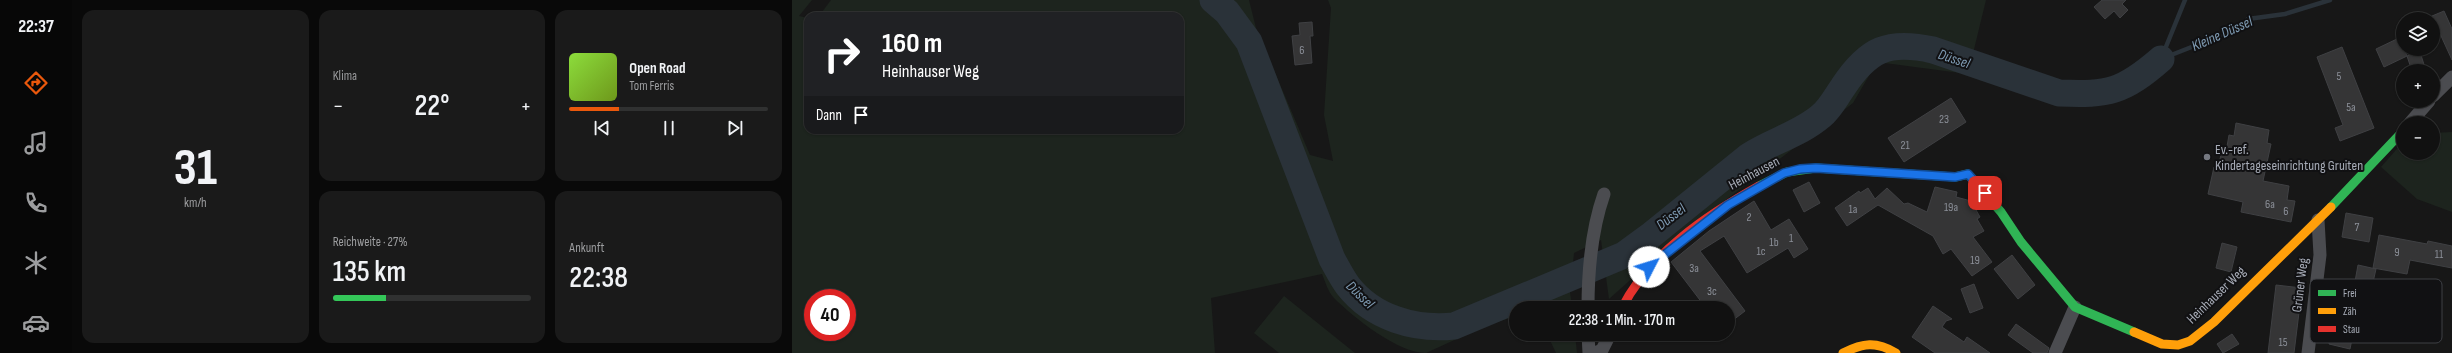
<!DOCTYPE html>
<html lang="de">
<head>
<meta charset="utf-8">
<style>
  body { margin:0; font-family:"Sofia Sans Condensed",sans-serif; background:#1a1a1a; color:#f1f3f6; height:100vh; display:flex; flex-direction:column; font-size:15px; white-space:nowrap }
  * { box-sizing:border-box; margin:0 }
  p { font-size:13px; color:#9c9d9f }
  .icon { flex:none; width:22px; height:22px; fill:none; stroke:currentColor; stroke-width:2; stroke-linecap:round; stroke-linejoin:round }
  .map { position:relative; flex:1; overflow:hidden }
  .side { display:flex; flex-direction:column; gap:10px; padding:10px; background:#090909; width:720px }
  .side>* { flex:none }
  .guide { position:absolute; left:12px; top:12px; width:380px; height:122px; border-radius:12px; box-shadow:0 1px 3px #0004,0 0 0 1px #303131; background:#202124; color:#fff; overflow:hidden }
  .fabs { position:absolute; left:1604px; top:12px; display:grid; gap:8px }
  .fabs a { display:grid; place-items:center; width:44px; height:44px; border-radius:50%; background:#111; box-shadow:0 1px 3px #0004,0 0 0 1px #303131; font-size:20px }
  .speed { position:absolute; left:12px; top:289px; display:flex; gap:8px; font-size:20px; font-weight:700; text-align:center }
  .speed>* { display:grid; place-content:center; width:52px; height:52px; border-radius:50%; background:#111; box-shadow:0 1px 3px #0004,0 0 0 1px #303131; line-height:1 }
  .speed .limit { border:6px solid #d22; background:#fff; color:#111 }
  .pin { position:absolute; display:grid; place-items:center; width:34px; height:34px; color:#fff; margin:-17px; border-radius:8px; box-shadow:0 2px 6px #0006 }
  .me { position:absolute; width:44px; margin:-22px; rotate:50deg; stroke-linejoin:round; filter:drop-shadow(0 0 3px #0008) }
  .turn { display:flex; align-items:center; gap:14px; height:84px; padding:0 12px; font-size:18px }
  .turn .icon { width:52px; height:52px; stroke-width:2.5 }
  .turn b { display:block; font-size:28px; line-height:34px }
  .then { display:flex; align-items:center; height:38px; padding:0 12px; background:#0003; gap:8px; font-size:15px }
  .big { font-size:30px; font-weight:600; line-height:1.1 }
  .side .tile { flex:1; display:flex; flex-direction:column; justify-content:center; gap:6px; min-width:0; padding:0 14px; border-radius:12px; background:#1a1a1a }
  .side .dial { align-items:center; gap:0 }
  .dial b { font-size:52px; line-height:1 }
  .song { display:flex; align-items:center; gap:12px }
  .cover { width:48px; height:48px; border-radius:6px; background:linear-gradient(135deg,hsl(90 70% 55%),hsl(80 70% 35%)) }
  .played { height:4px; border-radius:2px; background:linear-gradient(90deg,#ea580c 25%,#303131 25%) }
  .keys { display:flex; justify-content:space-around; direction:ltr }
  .heat { display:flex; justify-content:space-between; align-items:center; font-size:22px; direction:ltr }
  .charge { height:6px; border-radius:3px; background:linear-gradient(90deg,#34c759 27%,#303131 0) }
  .side .tiles { flex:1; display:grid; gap:10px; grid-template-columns:repeat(3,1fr) }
  .tile:first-child { grid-row:span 2 }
  .trip { position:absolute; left:717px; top:301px; width:226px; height:40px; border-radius:20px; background:#111; box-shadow:0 1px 3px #0004,0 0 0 1px #303131; font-weight:600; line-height:40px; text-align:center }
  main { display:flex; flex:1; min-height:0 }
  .tab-bar { display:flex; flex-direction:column; width:72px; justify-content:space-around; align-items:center; background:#070707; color:#9c9d9f }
  .tab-bar .icon { width:28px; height:28px }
  .tab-bar .active { color:#ea580c }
  .tab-bar b { font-size:18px; color:#f1f3f6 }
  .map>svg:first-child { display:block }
  .green { fill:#1d241e; fill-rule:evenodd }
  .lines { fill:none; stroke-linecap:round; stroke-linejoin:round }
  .stream { stroke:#2a3239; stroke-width:4.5 }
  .river { stroke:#2a3239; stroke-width:27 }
  .building { fill:#353536; stroke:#3f4043 }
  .street { stroke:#4b4c50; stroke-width:13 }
  .fast { stroke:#30b455; stroke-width:9 }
  .slow { stroke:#ff9f0a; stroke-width:9 }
  .jam { stroke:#e5322d; stroke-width:9 }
  .route-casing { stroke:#114b97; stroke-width:10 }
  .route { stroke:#1a73e8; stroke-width:7 }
  .poi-dot { fill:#757880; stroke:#111113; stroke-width:1.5 }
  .labels { text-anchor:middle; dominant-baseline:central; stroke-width:4; stroke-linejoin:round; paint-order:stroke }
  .number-label { font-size:12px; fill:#8b8f98 }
  .poi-label { font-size:14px; fill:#a8adb8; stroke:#111113; text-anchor:start }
  .street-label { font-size:14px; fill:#a8adb8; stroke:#111113 }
  .water-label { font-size:15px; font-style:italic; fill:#7f9bb3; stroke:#111113 }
  .key { fill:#111113; stroke:#3e4045; stroke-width:1 }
  .key-label { font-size:11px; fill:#a8adb8 }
</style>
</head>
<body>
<main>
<nav class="tab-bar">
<b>22:37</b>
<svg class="icon active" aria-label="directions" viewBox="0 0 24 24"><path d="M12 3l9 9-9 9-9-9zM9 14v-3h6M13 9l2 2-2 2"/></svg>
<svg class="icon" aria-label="music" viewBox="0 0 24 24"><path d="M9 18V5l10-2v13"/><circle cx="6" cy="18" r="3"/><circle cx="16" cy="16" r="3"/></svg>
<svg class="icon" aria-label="phone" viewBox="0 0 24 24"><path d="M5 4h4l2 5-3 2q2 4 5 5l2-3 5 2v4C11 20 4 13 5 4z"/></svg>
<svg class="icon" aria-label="climate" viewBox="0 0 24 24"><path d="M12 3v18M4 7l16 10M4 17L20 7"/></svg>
<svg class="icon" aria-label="car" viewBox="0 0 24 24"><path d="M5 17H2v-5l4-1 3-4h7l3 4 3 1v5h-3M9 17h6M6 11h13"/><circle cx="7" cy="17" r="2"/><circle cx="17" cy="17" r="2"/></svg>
</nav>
<section class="side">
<div class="tiles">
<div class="tile dial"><b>31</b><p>km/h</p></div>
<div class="tile"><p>Klima</p>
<div class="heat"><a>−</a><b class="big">22°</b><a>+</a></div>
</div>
<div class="tile">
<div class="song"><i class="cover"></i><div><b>Open Road</b><p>Tom Ferris</p></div></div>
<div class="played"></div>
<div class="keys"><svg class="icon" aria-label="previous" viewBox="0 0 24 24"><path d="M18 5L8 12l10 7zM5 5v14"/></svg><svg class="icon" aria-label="pause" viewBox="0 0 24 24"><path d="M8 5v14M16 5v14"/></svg><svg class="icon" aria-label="next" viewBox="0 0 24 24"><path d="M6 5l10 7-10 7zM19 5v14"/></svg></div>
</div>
<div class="tile"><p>Reichweite · 27%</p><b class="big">135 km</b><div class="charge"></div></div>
<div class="tile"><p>Ankunft</p><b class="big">22:38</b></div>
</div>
</section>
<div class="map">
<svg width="1660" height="353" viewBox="0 0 1660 353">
  <rect width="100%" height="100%" fill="#171717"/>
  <path class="green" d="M 0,0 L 20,0 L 7,16 L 16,18 L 16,130 L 388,130 L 388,16 L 27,16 L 39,0 L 457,0 L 464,28 L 518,155 L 541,161 L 532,115 L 539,8 L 536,0 L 1194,0 L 1176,74 L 1085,62 L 1061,103 L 893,231 L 817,299 L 809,240 L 782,253 L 778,292 L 780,308 L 724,308 L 724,316 L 693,326 L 634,353 C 606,353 562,318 542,298 C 536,292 533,281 530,274 L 419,298 L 423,353 L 0,353 ZM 21,298 L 55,298 L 55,332 L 21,332 Z
    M 1660,132 L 1660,212 L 1625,199 L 1589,167 L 1611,142 L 1611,153 L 1641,153 L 1641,133 Z
    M 492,296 L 563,353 L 487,353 L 462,333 Z
    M 755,334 L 783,334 L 785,353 L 764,353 Z"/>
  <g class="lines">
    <path class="stream" d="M 1369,59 L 1448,28 L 1456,19 L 1493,14 L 1538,0
      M 1369,59 L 1393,0"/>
    <path class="river" d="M 421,0 L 435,12 L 457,42 L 540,259 C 545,268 550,278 556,286 C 581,318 623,330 662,326 L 832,255 L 858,236 L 957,156 C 980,141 1008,134 1029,116 C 1038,109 1044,97 1051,87 C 1076,49 1096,40 1141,50 L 1267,93 C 1317,95 1331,92 1369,59"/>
  </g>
  <path class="building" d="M 1310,0 L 1334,0 L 1330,4 L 1336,10 L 1328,18 L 1322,11 L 1313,19 L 1302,7 Z
    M 1652,11 L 1660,29 L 1660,60 L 1640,16 Z
    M 520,22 L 521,36 L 518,36 L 520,63 L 503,65 L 500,36 L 508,35 L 507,23 Z
    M 1607,38 L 1615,56 L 1592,67 L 1584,49 Z
    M 1550,47 L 1582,128 L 1548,141 L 1543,128 L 1551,125 L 1525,57 Z
    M 1628,52 L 1634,71 L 1620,71 L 1615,56 Z
    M 1159,98 L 1174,122 L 1112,162 L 1096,138 Z
    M 1444,123 L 1477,130 L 1475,143 L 1479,144 L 1471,181 L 1497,186 L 1495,200 L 1503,201 L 1499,222 L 1449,212 L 1451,202 L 1416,194 L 1422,167 L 1426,167 L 1430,151 L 1434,152 L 1437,135 L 1442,136 Z
    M 1017,182 L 1028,203 L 1012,212 L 1001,190 Z
    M 1143,187 L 1165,192 L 1164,197 L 1179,201 L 1188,217 L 1185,219 L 1192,231 L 1181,237 L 1200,262 L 1180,276 L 1159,249 L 1151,254 L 1141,236 L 1086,205 L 1055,226 L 1043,208 L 1067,191 L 1068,193 L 1076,188 L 1083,199 L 1095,188 L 1112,204 L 1116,203 L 1135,212 Z
    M 962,201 L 979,230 L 997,219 L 1016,249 L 1002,258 L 996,248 L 955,273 L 932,236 L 908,251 L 953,311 L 936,324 L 936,308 L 914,308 L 879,262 L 917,231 Z
    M 1554,213 L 1581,218 L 1577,242 L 1550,237 Z
    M 1587,235 L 1635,244 L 1636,241 L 1660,246 L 1660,268 L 1618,260 L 1615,274 L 1581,268 Z
    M 1430,243 L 1445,247 L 1439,272 L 1424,268 Z
    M 1220,255 L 1243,285 L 1226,299 L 1202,269 Z
    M 1566,265 L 1584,269 L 1570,331 L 1562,329 L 1558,349 L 1537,344 L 1541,325 L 1546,326 L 1551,302 L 1544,300 L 1547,284 L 1562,287 Z
    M 1182,284 L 1191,308 L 1178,313 L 1169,289 Z
    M 1484,285 L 1510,288 L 1502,353 L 1476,353 Z
    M 1141,306 L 1160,319 L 1154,321 L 1150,327 L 1172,342 L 1175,337 L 1198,353 L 1143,353 L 1120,337 Z
    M 1224,324 L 1257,348 L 1255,353 L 1241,353 L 1216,335 Z
    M 1440,334 L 1447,344 L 1431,353 L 1425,344 Z"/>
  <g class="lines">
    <path class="street" d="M 1641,96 L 1660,77
      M 1618,123 L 1637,101
      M 796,308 C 796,269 799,231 812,194
      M 796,334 L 797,353
      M 803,353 L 810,350 L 818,334
      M 1263,353 L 1283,307
      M 1516,353 L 1528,255 L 1526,220"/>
    <path class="fast" d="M 967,186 L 995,172 L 1024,168 L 1163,177 L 1176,174 L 1209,212 L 1229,242 L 1283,307 L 1342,332
      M 1539,207 L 1611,131"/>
    <path class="slow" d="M 1342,332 L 1370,344 L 1386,345 L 1398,341 L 1422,322 L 1539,207
      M 1051,353 C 1071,343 1084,341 1104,353"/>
    <path class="jam" d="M 830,308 C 857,254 915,215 967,186"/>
  </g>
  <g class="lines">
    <defs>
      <path id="route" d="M 857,267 L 936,205 L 992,173 L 1008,169 L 1024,168 L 1163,177 L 1176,174 L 1193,193"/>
    </defs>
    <use href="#route" class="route-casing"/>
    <use href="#route" class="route"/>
  </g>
  <circle class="poi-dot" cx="1415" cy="157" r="4"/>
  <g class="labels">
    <g class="number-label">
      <text x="510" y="50">6</text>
      <text x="1547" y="76">5</text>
      <text x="1559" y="107">5a</text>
      <text x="1152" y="119">23</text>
      <text x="1113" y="145">21</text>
      <text x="1478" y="204">6a</text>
      <text x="1159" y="207">19a</text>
      <text x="1061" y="209">1a</text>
      <text x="1494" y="211">6</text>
      <text x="957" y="217">2</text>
      <text x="1565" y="227">7</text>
      <text x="999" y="238">1</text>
      <text x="982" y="242">1b</text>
      <text x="969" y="251">1c</text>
      <text x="1605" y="252">9</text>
      <text x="1647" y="254">11</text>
      <text x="1183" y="260">19</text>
      <text x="902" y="268">3a</text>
      <text x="920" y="291">3c</text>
      <text x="1491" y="342">15</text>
    </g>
    <g class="poi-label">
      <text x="1423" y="149">Ev.-ref.<tspan x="1423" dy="16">Kindertageseinrichtung Gruiten</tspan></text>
    </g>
    <g class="street-label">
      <text transform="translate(962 173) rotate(-28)">Heinhausen</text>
      <text transform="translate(1508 285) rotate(-83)">Grüner Weg</text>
      <text transform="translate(1424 295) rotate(-44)">Heinhauser Weg</text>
    </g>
    <g class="water-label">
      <text transform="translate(1430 34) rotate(-24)">Kleine Düssel</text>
      <text transform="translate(1162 59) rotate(18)">Düssel</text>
      <text transform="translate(879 217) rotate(-38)">Düssel</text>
      <text transform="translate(568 295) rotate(44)">Düssel</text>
    </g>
  </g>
  <rect x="1518" y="279" width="132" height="64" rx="6" class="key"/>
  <rect x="1526" y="290" width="18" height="6" fill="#30b455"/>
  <rect x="1526" y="308" width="18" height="6" fill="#ff9f0a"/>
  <rect x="1526" y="326" width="18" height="6" fill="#e5322d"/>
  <g class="key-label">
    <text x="1551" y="297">Frei</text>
    <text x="1551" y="315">Zäh</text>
    <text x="1551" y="333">Stau</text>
  </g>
</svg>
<div class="fabs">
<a><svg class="icon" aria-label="layers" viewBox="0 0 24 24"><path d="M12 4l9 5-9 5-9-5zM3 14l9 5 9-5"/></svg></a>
<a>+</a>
<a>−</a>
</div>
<div class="speed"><div class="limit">40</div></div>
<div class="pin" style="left:1193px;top:193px;background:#d93025"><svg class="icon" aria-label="arrive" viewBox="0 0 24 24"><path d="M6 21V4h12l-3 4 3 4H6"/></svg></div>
<svg class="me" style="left:857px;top:267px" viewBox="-20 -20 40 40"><circle r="19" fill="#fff"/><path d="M0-13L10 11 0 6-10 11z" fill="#1a73e8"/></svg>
<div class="trip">22:38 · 1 Min. · 170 m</div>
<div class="guide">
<div class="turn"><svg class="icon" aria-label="right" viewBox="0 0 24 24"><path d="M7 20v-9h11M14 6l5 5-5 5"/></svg><div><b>160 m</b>Heinhauser Weg</div></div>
<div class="then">Dann<svg class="icon" aria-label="arrive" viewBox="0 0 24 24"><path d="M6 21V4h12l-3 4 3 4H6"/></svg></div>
</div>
</div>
</main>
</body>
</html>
